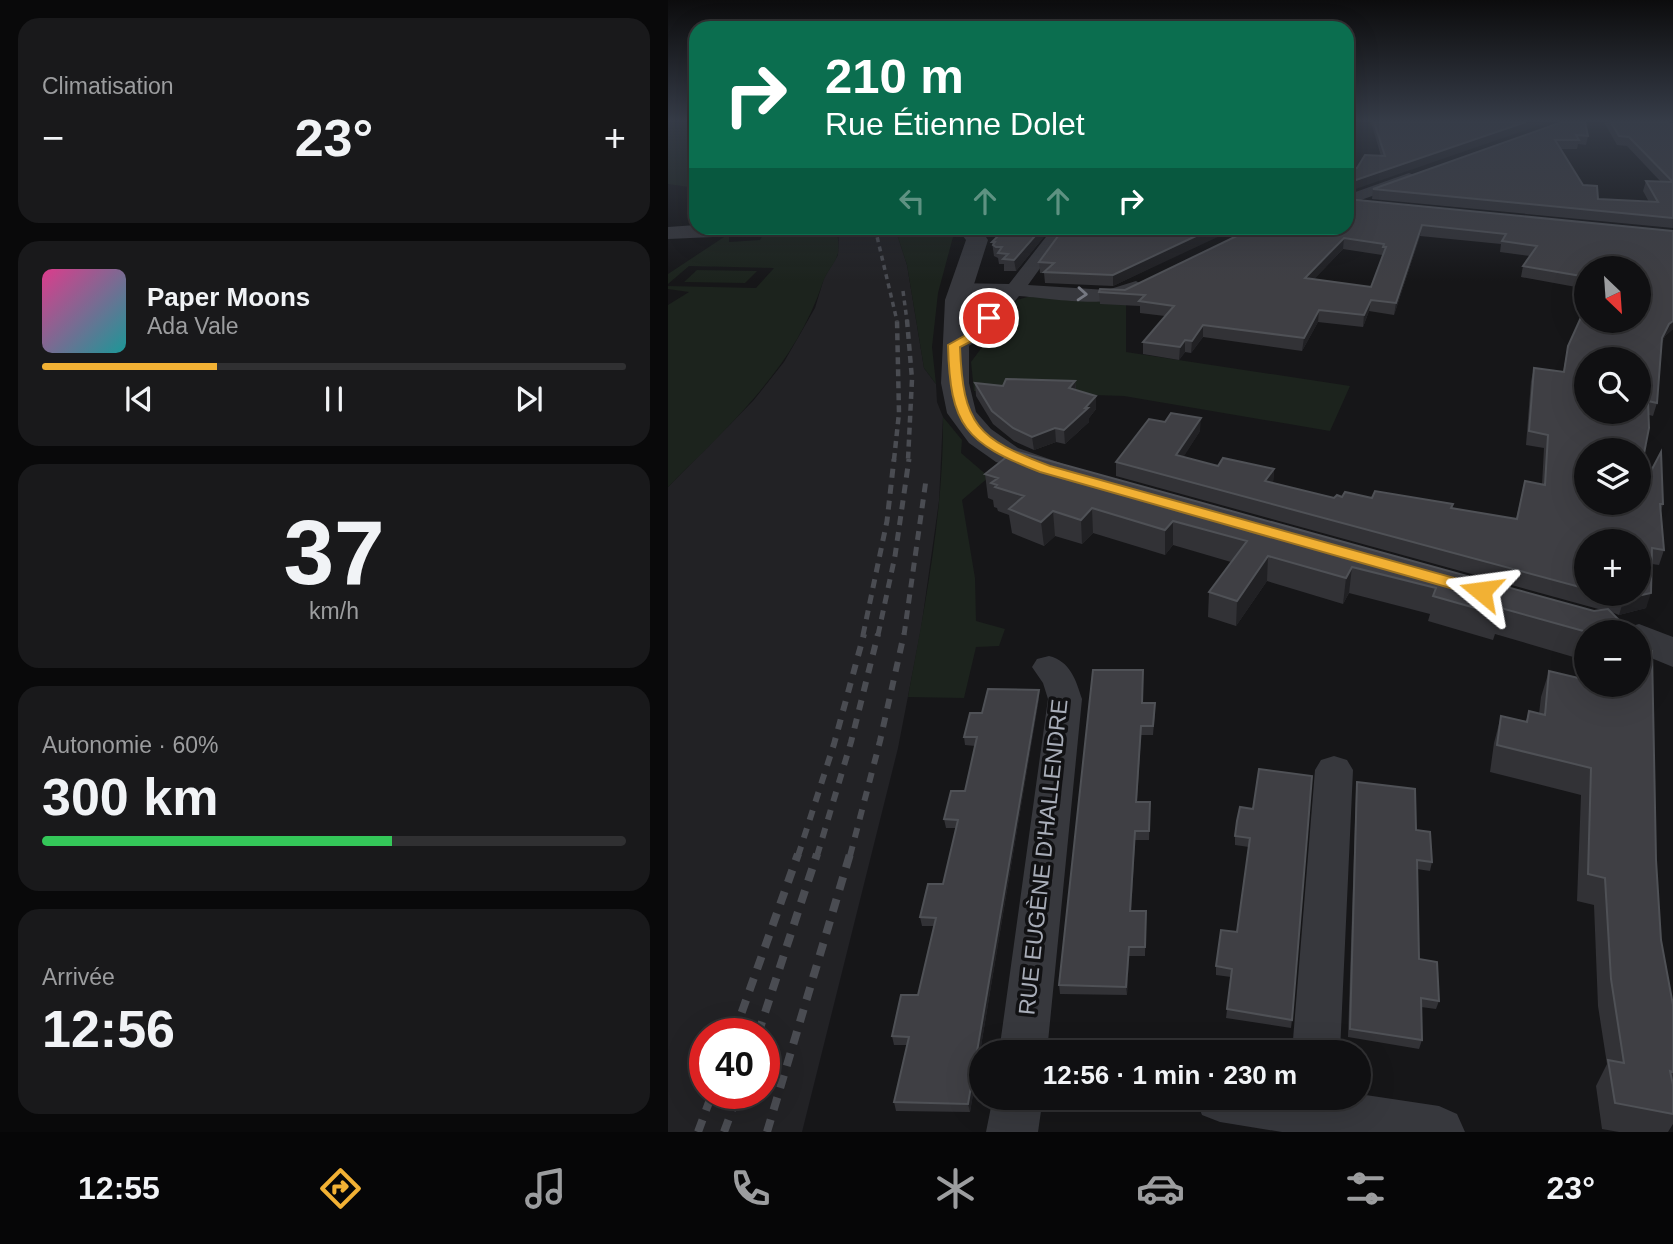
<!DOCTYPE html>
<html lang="fr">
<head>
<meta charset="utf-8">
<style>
  body { margin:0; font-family:Arial,sans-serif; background:#19191b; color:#f1f3f6; height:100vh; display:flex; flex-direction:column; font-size:26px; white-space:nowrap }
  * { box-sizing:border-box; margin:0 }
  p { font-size:23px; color:#9c9d9f }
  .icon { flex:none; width:38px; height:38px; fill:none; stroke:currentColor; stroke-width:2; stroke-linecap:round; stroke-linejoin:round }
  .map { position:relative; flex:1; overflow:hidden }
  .side { display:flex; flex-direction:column; gap:18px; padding:18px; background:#09090a; width:668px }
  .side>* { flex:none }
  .banner { position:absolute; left:21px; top:21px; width:665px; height:214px; border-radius:21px; box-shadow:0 7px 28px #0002,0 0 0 2px #303032; background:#0b6e4f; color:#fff; overflow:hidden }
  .needle { width:46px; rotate:155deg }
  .fabs { position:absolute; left:906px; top:256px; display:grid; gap:14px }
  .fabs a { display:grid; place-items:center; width:77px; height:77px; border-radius:50%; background:#101012; box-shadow:0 7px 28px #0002,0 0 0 2px #303032; font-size:35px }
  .speed { position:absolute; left:21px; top:1018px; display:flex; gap:14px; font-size:35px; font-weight:700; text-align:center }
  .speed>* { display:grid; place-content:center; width:91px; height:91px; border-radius:50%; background:#101012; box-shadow:0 7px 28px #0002,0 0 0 2px #303032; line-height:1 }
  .speed .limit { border:10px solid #d22; background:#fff; color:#111 }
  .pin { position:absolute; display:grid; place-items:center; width:60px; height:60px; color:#fff; margin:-30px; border:4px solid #fff; border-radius:50%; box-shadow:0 2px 7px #0007 }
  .me { position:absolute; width:77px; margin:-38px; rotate:286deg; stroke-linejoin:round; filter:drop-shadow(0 0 5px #0008) }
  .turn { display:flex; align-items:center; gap:24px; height:147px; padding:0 21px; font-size:32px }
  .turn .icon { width:91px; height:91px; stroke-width:2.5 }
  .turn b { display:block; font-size:49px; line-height:60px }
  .lanes { display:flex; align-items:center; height:66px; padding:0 21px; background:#0003; justify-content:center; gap:35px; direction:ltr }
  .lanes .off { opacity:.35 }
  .big { font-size:52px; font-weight:800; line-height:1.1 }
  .side .card { flex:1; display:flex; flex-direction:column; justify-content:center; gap:10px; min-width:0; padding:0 24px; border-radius:21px; background:#19191b }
  .side .dial { align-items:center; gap:0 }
  .dial b { font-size:91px; line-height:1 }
  .song { display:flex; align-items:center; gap:21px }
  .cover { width:84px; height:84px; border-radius:10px; background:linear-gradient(135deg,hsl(330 70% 55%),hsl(180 70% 35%)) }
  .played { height:7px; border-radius:4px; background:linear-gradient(90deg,#f2b134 30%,#303032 30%) }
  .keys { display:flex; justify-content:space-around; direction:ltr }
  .heat { display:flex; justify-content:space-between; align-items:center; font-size:38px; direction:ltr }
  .charge { height:10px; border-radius:5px; background:linear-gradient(90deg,#34c759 60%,#303032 0) }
  .trip { position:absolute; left:301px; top:1040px; width:402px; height:70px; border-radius:35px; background:#101012; box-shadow:0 7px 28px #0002,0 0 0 2px #303032; font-weight:800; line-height:70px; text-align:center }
  .dock { display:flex; height:112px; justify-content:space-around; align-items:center; background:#060607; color:#9c9d9f }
  .dock .icon { width:49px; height:49px }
  .dock .selected { color:#f2b134 }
  .dock b { font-size:32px; color:#f1f3f6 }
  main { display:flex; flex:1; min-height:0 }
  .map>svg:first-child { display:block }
  .built { fill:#222225; fill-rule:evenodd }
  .green { fill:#1c231d }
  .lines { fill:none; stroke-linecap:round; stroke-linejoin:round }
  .minor { fill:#37383d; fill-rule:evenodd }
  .tertiary { fill:#37383d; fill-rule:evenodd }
  .rail-far4 { stroke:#4a4c52; stroke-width:3.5; stroke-dasharray:5 4.5; stroke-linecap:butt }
  .rail-far3 { stroke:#4a4c52; stroke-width:4.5; stroke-dasharray:7 5; stroke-linecap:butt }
  .rail-far2 { stroke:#4a4c52; stroke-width:5; stroke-dasharray:9 7; stroke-linecap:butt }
  .rail-far1 { stroke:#4a4c52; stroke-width:6; stroke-dasharray:10 9; stroke-linecap:butt }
  .rail { stroke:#4a4c52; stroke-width:8; stroke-dasharray:13 10; stroke-linecap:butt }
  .wall { fill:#323236; fill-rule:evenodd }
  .shaded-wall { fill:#212124 }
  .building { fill:#3f3f44; stroke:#4f5156; stroke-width:2; fill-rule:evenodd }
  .oneway { stroke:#757881 }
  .route { fill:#f2b134; stroke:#9d7322; stroke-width:2 }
  .labels { text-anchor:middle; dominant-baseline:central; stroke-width:7; stroke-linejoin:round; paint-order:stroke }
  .near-street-label { font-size:23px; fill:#a8adb8; stroke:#111113 }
</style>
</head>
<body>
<main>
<section class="side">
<div class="card"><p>Climatisation</p>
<div class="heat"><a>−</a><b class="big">23°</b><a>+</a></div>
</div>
<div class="card">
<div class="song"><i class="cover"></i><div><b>Paper Moons</b><p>Ada Vale</p></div></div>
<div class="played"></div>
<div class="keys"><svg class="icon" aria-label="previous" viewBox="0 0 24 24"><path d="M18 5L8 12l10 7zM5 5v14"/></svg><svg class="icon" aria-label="pause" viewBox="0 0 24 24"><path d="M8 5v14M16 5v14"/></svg><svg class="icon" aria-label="next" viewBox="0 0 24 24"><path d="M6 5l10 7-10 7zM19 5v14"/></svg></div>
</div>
<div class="card dial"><b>37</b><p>km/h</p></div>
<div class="card"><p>Autonomie · 60%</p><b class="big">300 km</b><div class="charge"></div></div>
<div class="card"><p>Arrivée</p><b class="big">12:56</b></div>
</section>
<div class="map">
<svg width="1005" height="1132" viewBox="0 0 1005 1132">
  <rect width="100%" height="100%" fill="#161618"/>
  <path class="built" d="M 171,228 L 227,228 L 239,265 L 256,368 L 268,384 L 269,402 L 275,417 L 271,501 L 253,629 L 230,748 L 134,1132 L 0,1132 L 0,487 L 85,401 L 116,362 L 147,308 L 156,278 L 170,255 ZM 37,1034 L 96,1034 L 96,1094 L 37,1094 Z"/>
  <path class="green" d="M 0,122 L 28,122 L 28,188 L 0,184 Z
    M 227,228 L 274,229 L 285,237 L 270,293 L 264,347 L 268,384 L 256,368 L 239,265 Z
    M 169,232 C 170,238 171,247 170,253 C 168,263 158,272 155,282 C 126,369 63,423 0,487 L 0,305 L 21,292 L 0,289 L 0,286 L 88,288 L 106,268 L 21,266 L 0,284 L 0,274 L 56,237 L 61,236 L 61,242 L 92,240 L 95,235 L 104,234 Z
    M 29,270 L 89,271 L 77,283 L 16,282 Z
    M 315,292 L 333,297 L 307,325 L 296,326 L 300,299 Z
    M 366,295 L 446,300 L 458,304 L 458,352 L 682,386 L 662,431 L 456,396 L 306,391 L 303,362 L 349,300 Z
    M 275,417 L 294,440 L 293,453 L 321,477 L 294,500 L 307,578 L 308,621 L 337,629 L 331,646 L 308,647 L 296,698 L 240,697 C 257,605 276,511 275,417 Z"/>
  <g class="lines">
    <path class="minor" d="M 741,173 L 746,175 L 749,178 L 746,181 L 679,205 L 679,195 Z
      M 385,228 L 401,228 L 360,285 L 439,290 L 468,281 L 478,287 C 457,312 381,298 351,296 C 336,315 306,356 278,350 L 275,345 L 278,340 L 308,320 L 331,295 L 285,291 L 282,287 L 285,283 L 341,284 Z
      M 381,656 C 402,661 408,680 414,699 L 379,1052 L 331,1052 L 380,699 L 375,683 L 364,667 L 369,659 Z
      M 666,756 L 679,760 L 685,770 L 672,1052 L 624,1052 L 647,770 L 653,760 Z
      M 691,1094 L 771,1106 L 789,1114 L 797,1132 L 614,1132 L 552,1122 L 534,1115 L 527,1097 L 691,1097 Z
      M 325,1097 L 375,1097 L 370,1132 L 318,1132 Z"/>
    <path class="tertiary" d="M 28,225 L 28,228 L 125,228 L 122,232 L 115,234 L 0,239 L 0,227 Z
      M 289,228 L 312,228 L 320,240 L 301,300 L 301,383 L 308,412 L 323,429 L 350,448 L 398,465 L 403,472 L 398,479 L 387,482 L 328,462 L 301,443 L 279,413 L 273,383 L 277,300 L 298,240 Z
      M 971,624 L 1005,637 L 1005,667 L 971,653 L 971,632 L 954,632 L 957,628 Z"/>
    <path class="rail-far4" d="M 207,228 L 229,321
      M 235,291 L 239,321"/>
    <path class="rail-far3" d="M 239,320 L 244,379 L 240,460
      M 226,460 L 231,413 L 229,320"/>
    <path class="rail-far2" d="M 195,635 L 219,521 L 226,459
      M 210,635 L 227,556 L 241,459
      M 236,635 L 258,480"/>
    <path class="rail-far1" d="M 130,856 L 166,744 L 196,634
      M 149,856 L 183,742 L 210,634
      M 182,856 L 212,741 L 236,634"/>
    <path class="rail" d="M 66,1034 L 130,854
      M 90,1034 L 149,854
      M 30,1132 L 44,1094
      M 56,1132 L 70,1094
      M 99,1132 L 182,854"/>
  </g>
  <path class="wall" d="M 703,122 L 881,122 L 689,168 L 713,156 Z
    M 894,122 L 920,136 L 918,145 L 910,144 L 909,149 L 893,149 L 915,185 L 930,199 L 981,202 L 975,191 L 978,181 L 993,182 L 959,146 L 949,145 L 936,122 L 994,122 L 1005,124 L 1005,228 L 704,199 L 705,189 Z
    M 679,199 L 1005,231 L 1005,329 L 997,336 L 994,343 L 989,403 L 985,416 L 981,415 L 973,469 L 995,504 L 993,511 L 996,550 L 991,565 L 984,564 L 978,608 L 951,615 L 943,612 L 919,632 L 919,661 L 827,634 L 825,640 L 760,621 L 762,614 L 681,593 L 675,604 L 599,581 L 568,626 L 540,617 L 541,592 L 563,562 L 505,545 L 497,555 L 425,533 L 414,544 L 387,536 L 376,546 L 344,533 L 341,515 L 330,511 L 329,508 L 326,507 L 325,500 L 320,498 L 317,474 L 926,611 L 934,610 L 448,476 L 448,462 L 532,431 L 515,457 L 550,466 L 606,469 L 605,483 L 666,498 L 674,497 L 704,498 L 784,508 L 848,519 L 857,481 L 874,485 L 876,448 L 858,445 L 863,381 L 866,368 L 895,372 L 900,346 L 971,320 L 919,268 L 919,289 L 853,277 L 855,266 L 862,256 L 832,252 L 833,244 L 752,236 L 726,315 L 701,311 L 695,327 L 650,322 L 634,351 L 535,337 L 523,353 L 517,352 L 511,360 L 475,354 L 475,342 L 497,316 L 472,313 L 472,306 L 432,304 L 431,292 L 457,290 ZM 675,249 L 714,255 L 714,258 L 703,287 L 646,279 ZM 919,541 L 971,593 L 919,593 Z
    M 330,228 L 383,228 L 348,271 L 336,271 L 336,264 L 331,264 L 330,258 L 326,256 L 324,242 L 333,232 L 330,231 Z
    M 565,228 L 445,286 L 377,283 L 376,273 L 372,273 L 371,262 Z
    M 407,381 L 408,390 L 428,396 L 428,409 L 421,418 L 421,422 L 397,444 L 388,442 L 366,450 L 346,441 L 325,424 L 308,396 L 307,383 L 335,386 Z
    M 881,671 L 988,860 L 993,940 L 1005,1005 L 1005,1124 L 1000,1132 L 951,1132 L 934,1129 L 928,1086 L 939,1064 L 930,1006 L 926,905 L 909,901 L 913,795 L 822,772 L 826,743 L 833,716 L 858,721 L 861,711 L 871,714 L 873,697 Z
    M 475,678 L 474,703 L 487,711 L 485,735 L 473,735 L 469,802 L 482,802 L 481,840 L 467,840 L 463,911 L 478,911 L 477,956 L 461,956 L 459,995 L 392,994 L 391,985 Z
    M 371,698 L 302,1112 L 228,1111 L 226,1102 L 239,1045 L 226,1045 L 224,1036 L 250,995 L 266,926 L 254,926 L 252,917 L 275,884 L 288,828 L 278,828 L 276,819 L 297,791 L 307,746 L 297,745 L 296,737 L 314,713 Z
    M 689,782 L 748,830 L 764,862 L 762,871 L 749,869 L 751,959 L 771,1001 L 768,1009 L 753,1007 L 754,1040 L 751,1049 L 680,1037 L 688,791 Z
    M 585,809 L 624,1020 L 623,1028 L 558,1018 L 563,977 L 548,975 L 548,966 L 569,932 L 581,847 L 567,845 L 567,836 Z"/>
  <path class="shaded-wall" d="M 858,122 L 881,122 L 679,192 L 679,183 Z
    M 754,225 L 752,236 L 726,315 L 728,303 Z
    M 374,228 L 383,228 L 348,271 L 346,260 Z
    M 545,228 L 569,228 L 445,286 L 445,275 Z
    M 676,238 L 675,249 L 636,290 L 637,278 Z
    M 703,300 L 701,311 L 695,327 L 696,315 Z
    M 651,310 L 650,322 L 634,351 L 636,338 Z
    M 1005,321 L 1005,329 L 997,336 L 991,351 L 994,338 L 1001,324 Z
    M 535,325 L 535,337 L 523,353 L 524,341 Z
    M 517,340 L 517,352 L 511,360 L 512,347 Z
    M 407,381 L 408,394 L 401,388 Z
    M 428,396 L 428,409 L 421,418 L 421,422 L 397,444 L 396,430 Z
    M 533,418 L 532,431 L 508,469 L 508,455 Z
    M 387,428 L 388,442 L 366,450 L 364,437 Z
    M 606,469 L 605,483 L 597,481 Z
    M 424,508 L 425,533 L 414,544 L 413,520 Z
    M 385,511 L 387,536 L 376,546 L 373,522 Z
    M 505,521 L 505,545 L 497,555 L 497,530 Z
    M 600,556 L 599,581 L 568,626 L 569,601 Z
    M 684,567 L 681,593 L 675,604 L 678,578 Z
    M 983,593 L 978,608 L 951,615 L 956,599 Z
    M 371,690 L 371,698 L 302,1112 L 300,1104 Z
    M 467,831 L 467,840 L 463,920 L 462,911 Z
    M 461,947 L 461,956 L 459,995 L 458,987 Z"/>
  <path class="building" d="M 706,122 L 858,122 L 679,183 L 679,185 L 679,167 L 689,168 L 697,155 L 717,156 Z
    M 894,122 L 917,122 L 920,136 L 908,135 L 911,140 L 887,140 L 915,185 L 929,186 L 930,199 L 990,202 L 978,181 L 1005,182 L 1005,218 L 705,189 Z
    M 943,122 L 994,122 L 1005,124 L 1005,182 L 961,137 L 951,136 Z
    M 679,199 L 1005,231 L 1005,321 L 1001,324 L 994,338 L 989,403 L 980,401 L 981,428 L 973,469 L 983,471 L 993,452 L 995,504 L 992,504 L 996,550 L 984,548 L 983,593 L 956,599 L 934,593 L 971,593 L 971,541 L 919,541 L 919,589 L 448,462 L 481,419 L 497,422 L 503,413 L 533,418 L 508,455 L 550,466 L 555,458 L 606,469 L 597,481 L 666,498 L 669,495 L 674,497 L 677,492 L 704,498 L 707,491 L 785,504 L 783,508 L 849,519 L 857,481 L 877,485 L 880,435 L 861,431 L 866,368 L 896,372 L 900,346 L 919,304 L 919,320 L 971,320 L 971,268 L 919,268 L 919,277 L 855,266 L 869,246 L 834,241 L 838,234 L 754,225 L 728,303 L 703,300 L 696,315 L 651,310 L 636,338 L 535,325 L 524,341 L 517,340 L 512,347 L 475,342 L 506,306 L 471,301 L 477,295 L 431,292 L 432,289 L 457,290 L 579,231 L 590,228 L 679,228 ZM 676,238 L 716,244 L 715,247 L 718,247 L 703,287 L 637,278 ZM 919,359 L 971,359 L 971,411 L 919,411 ZM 919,450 L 971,450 L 971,502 L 919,502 Z
    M 338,228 L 374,228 L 346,260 L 335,259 L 340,254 L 330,253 L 334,247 L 328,247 L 325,245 L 327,242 L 324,242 Z
    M 396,228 L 545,228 L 445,275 L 376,272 L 386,263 L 371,262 Z
    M 338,379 L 407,381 L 401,388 L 428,396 L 417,408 L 420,408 L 396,430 L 387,428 L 364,437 L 345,428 L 324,411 L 307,383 L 335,386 Z
    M 346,451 L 926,611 L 940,609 L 963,632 L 919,632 L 833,608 L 832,615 L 765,596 L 768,588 L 684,567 L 678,578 L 600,556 L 569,601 L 541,592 L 579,541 L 505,521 L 497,530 L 424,508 L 413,520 L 385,511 L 373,522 L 341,509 L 356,496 L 327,487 L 329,485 L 323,483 L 330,478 L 317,474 Z
    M 971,639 L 984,651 L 988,860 L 993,940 L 1005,1005 L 1005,1072 L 1002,1071 L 1005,1085 L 1005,1114 L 947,1103 L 940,1060 L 956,1063 L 943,979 L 937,878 L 920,874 L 923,768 L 829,745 L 833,716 L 859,722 L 861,711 L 877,715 L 881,671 L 919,680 L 919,684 L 971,684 Z
    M 425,670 L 475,670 L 474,703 L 487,703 L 485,726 L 473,726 L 468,802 L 482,802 L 481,831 L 467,831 L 462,911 L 478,911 L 477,947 L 461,947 L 458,987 L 391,985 Z
    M 320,689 L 371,690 L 300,1104 L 226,1102 L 241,1037 L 224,1036 L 233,995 L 250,995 L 268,918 L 252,917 L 260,884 L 275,884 L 290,820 L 276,819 L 283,791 L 297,791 L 309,737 L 296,737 L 302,713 L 314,713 Z
    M 591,769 L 644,776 L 624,1020 L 559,1009 L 564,969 L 548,966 L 553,930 L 569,932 L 582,838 L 567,836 L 569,821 L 572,807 L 585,809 Z
    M 689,782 L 747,789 L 748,830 L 762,832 L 764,862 L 749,860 L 751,959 L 769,962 L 771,1001 L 753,998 L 754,1040 L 682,1029 Z"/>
  <defs><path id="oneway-chevron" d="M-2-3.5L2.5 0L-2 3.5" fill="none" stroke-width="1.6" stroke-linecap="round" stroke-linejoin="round" transform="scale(1.75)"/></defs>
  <use class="oneway" href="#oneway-chevron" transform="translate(414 294) rotate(4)"/>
  <linearGradient id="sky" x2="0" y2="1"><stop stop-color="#0c0c0d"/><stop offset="0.43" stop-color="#363c48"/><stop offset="1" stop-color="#363c48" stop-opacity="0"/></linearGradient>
  <rect width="1005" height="281" fill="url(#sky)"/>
  <path class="route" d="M 321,314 L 326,318 L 325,320 L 304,341 L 292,347 C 295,425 309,439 382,466 L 819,587 L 821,591 L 819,595 L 807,595 L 372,472 C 297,443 282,426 280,345 L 296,336 Z"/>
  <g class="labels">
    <g class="near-street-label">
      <text transform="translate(375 857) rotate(-84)">RUE EUGÈNE D'HALLENDRE</text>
    </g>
  </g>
</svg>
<div class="fabs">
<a><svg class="needle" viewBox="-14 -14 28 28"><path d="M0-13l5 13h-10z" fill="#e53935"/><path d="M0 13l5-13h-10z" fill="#9c9d9f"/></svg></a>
<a><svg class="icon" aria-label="search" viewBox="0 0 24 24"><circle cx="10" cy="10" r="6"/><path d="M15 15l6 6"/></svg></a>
<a><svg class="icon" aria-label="layers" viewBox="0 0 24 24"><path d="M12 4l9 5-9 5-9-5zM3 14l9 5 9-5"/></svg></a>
<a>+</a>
<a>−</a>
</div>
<div class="speed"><div class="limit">40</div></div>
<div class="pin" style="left:321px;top:318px;background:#d93025"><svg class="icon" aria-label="arrive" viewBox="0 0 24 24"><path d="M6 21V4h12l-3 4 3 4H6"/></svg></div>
<svg class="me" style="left:813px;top:591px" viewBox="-20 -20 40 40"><path d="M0-17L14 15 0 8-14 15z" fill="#f2b134" stroke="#fff" stroke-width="4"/></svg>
<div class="trip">12:56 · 1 min · 230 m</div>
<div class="banner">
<div class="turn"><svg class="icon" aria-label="right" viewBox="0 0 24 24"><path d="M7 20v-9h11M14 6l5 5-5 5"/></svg><div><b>210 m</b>Rue Étienne Dolet</div></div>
<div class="lanes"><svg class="icon off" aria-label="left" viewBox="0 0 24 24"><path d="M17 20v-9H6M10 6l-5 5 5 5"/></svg><svg class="icon off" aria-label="ahead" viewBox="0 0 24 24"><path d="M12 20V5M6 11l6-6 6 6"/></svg><svg class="icon off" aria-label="ahead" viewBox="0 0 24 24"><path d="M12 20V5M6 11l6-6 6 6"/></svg><svg class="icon" aria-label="right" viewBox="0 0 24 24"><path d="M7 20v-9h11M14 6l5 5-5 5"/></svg></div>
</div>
</div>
</main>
<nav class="dock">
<b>12:55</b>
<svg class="icon selected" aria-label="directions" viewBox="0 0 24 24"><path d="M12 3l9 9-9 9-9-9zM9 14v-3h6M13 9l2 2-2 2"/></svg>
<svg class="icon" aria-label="music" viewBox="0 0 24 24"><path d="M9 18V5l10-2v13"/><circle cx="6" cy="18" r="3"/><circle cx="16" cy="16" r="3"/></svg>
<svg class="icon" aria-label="phone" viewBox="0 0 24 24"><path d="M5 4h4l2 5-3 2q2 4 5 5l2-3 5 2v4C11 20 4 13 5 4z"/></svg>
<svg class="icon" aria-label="climate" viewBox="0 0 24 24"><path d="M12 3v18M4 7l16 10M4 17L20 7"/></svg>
<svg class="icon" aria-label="car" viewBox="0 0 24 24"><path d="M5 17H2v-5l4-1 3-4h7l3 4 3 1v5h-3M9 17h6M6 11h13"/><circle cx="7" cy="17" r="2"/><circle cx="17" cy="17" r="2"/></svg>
<svg class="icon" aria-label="filters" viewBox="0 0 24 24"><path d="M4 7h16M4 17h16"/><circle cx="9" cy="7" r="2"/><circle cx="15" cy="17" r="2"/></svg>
<b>23°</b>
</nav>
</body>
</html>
